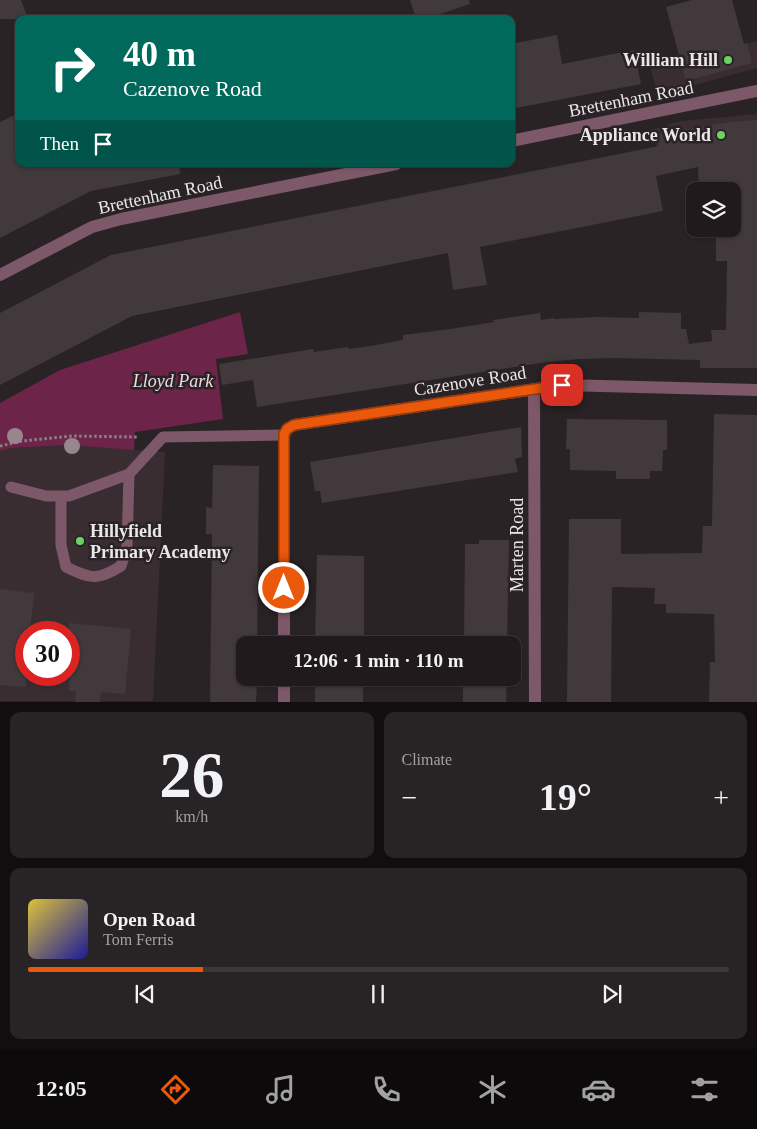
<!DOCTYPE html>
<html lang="en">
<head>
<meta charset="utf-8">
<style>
  body { margin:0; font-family:Georgia,serif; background:#282325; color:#f1f3f6; height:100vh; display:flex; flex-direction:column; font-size:19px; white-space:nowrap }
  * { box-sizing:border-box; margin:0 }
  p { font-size:16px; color:#a2a1a3 }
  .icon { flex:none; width:28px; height:28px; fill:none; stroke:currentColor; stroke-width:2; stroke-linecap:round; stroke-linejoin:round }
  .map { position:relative; height:702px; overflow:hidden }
  .panel { display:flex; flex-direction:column; gap:10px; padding:10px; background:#120e0f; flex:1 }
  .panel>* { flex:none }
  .guide { position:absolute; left:15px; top:15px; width:500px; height:152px; border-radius:10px; box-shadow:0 1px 4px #0004,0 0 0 1px #3d383b; background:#00695c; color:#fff; overflow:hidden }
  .tools { position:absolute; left:686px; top:182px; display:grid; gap:10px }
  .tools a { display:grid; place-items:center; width:55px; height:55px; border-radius:10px; background:#201a1c; box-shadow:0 1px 4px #0004,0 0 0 1px #3d383b; font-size:25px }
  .speed { position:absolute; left:15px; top:621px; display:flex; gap:10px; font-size:25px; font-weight:700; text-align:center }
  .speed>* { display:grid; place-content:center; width:65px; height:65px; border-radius:50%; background:#201a1c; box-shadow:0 1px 4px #0004,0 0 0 1px #3d383b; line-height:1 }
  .speed .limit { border:8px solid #d22; background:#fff; color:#111 }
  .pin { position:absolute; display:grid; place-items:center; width:42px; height:42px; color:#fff; margin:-21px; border-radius:10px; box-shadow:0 2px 8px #0006 }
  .me { position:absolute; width:55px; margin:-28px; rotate:0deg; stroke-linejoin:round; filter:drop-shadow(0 0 4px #0008) }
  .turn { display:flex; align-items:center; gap:18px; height:105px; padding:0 25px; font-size:22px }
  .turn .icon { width:65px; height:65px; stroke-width:2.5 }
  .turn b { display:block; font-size:35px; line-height:42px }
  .then { display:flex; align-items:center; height:48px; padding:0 25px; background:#0003; gap:10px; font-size:19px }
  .big { font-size:38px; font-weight:700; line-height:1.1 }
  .panel .tile { flex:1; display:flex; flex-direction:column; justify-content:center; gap:8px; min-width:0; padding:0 18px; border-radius:10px; background:#282325 }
  .panel .dial { align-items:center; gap:0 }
  .dial b { font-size:65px; line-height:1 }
  .song { display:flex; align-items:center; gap:15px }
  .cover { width:60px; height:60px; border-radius:8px; background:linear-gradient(135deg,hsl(50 70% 55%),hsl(240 70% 35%)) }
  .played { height:5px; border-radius:2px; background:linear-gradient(90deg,#ea580c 25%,#3d383b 25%) }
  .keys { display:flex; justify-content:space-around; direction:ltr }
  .heat { display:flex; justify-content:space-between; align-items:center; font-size:28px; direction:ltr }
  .panel .tiles { flex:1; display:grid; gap:10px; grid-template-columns:1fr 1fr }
  .tile:last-child { grid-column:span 2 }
  .trip { position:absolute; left:236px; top:636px; width:285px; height:50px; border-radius:10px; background:#201a1c; box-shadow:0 1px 4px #0004,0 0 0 1px #3d383b; font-weight:700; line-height:50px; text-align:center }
  .tab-bar { display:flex; height:80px; justify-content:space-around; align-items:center; background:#0d0a0b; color:#a2a1a3 }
  .tab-bar .icon { width:35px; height:35px }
  .tab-bar .on { color:#ea580c }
  .tab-bar b { font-size:22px; color:#f1f3f6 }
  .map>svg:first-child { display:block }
  .built { fill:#3a2d32; fill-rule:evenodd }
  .green { fill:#6c2548 }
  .building { fill:#41393c }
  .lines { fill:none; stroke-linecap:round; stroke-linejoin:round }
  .path { stroke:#888284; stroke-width:3; stroke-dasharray:2.5 2.5; stroke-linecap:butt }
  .lane { stroke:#7d5868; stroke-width:11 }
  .street { stroke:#7d5868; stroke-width:12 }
  .tree { fill:#97878d }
  .route-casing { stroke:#983908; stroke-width:12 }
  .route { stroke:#ea580c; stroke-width:9 }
  .poi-dot { fill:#6ad363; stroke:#2a2326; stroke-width:2 }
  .labels { text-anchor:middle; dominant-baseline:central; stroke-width:5; stroke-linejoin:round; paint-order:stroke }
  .poi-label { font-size:18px; font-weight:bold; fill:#ebe6e7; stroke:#2a2326; text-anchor:end }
  .street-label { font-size:18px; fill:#ebe6e7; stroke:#2a2326 }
  .park-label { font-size:18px; font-style:italic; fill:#f0d8e1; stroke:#2a2326 }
</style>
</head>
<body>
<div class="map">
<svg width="757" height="702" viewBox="0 0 757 702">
  <rect width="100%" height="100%" fill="#2a2326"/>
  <path class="built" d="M 757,41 L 757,68 L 658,95 L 650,66 Z
    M 757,114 L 757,141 L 657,148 L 650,130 L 681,121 Z
    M 68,445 L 165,452 L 153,701 L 0,701 L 0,451 L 11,448 ZM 26,632 L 69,632 L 69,675 L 26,675 Z"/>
  <path class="green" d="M 240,312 L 248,354 L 216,359 L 223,419 L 135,432 L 134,450 L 68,445 L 11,448 L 0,451 L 0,403 L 60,370 Z"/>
  <path class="building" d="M 0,0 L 21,0 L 28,19 L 0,19 Z
    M 410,0 L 469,0 L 470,4 L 425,19 L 416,19 Z
    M 692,0 L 732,0 L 744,44 L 747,43 L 752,63 L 686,81 L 666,7 Z
    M 557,35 L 562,64 L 634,50 L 641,84 L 511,109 L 511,44 Z
    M 19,113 L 19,164 L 179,164 L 180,174 L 91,191 L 0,238 L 0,122 Z
    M 757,120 L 757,368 L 700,368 L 700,360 L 614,358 L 579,359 L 547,362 L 257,407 L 253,380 L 222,385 L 219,364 L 313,349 L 314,352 L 348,347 L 349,349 L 370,346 L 403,340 L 403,335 L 450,329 L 494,322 L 493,320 L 540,313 L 541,320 L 554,318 L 554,319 L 598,317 L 639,318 L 639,312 L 681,313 L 681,329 L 686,329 L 689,344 L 712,341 L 711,330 L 726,330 L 727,261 L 716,261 L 716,229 L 732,229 L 732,191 L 699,191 L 698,167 L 656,176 L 663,211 L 480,247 L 487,285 L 453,290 L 448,253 L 132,316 L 0,385 L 0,313 L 111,255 L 659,146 L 657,134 L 730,122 Z
    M 714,414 L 757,415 L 757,702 L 709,702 L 710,662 L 715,662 L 714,614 L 666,613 L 666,604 L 654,604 L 655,588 L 612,587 L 611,702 L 567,702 L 569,519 L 621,519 L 621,554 L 702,553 L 703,526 L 712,526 Z
    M 567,419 L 667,420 L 667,450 L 663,450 L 662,471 L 650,471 L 650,479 L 616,479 L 616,471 L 570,470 L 570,449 L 566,449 Z
    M 521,427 L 522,457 L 515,459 L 518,472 L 322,503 L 320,491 L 315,491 L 310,462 Z
    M 213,465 L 259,466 L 257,645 L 245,645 L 245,678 L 257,678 L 256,702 L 210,702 L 212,534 L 206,534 L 206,507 L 212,508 Z
    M 479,540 L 509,540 L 507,645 L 477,645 L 478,638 L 464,637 L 465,544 L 479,544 Z
    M 317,555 L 364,556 L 364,636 L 347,636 L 346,645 L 315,645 Z
    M 0,589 L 34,593 L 30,632 L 26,632 L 26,687 L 0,685 Z
    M 69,623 L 131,629 L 125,694 L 101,692 L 100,702 L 75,702 L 76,691 L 69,691 Z
    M 315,678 L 363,679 L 363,702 L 315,702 Z
    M 477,678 L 507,678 L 506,702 L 463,702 L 463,680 L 476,681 Z"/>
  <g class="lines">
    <path class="path" d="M 0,446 L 22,441 L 72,436 L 139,437"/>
    <path class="lane" d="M 11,487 L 46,496 L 69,496 L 129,474 L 163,437 L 284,435
      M 61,496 L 61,545 L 66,567 C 91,579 97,581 121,566 L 127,547 L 129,474"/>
    <path class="street" d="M 511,141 L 757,91
      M 0,275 L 92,227 L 121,219 L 396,164
      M 534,389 L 535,702
      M 284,645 L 284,435 L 287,429 L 294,425 L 562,385 L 757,390
      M 284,678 L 284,702"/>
  </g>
  <g class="tree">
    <circle cx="15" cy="436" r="8"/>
    <circle cx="72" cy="446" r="8"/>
  </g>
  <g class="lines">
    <defs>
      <path id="route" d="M 284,588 L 284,434 L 287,429 L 294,425 L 562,385"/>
    </defs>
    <use href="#route" class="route-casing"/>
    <use href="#route" class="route"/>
  </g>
  <g class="poi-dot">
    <circle cx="728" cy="60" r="5"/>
    <circle cx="721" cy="135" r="5"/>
    <circle cx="80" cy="541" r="5"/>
  </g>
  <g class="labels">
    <g class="poi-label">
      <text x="718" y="60">William Hill</text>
      <text x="711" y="135">Appliance World</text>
      <text x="90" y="531" text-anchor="start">Hillyfield<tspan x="90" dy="21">Primary Academy</tspan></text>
    </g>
    <g class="street-label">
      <text transform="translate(631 99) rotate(-11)">Brettenham Road</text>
      <text transform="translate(160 195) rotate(-12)">Brettenham Road</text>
      <text transform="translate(470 381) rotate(-9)">Cazenove Road</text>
      <text transform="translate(517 545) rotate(-90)">Marten Road</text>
    </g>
    <g class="park-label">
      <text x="173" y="381">Lloyd Park</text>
    </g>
  </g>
</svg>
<div class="tools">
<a><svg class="icon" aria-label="layers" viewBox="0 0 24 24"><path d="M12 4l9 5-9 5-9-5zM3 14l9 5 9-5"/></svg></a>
</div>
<div class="speed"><div class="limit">30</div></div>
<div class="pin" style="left:562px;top:385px;background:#d93025"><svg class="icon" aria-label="arrive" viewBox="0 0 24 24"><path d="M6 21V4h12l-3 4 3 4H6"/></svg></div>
<svg class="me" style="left:284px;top:588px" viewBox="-20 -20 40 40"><circle r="17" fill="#ea580c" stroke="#fff" stroke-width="3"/><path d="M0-11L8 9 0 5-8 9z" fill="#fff"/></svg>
<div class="trip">12:06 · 1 min · 110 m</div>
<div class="guide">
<div class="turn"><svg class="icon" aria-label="right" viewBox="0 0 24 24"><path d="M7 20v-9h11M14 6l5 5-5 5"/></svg><div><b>40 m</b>Cazenove Road</div></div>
<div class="then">Then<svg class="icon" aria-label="arrive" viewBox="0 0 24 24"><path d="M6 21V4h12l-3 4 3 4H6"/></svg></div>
</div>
</div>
<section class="panel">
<div class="tiles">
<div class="tile dial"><b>26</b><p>km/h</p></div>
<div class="tile"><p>Climate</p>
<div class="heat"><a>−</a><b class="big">19°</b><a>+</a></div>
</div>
<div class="tile">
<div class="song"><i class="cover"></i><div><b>Open Road</b><p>Tom Ferris</p></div></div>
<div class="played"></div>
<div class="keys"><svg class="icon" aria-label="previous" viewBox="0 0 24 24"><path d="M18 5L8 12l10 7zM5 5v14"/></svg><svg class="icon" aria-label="pause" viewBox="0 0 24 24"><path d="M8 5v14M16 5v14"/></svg><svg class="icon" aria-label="next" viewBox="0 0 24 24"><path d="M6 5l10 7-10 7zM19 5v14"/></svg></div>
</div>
</div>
</section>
<nav class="tab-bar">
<b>12:05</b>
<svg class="icon on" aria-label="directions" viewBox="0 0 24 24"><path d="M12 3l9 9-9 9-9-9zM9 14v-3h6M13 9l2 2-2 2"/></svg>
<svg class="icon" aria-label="music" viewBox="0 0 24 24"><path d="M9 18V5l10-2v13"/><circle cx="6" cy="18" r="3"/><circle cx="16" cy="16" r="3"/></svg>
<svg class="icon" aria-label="phone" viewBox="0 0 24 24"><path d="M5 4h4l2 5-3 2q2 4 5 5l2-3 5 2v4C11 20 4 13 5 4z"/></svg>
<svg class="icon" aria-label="climate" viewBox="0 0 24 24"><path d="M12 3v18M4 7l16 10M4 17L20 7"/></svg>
<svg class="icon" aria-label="car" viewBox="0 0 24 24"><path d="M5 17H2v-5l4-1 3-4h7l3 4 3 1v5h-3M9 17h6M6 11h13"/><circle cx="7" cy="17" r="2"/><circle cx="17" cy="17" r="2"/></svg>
<svg class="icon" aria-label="filters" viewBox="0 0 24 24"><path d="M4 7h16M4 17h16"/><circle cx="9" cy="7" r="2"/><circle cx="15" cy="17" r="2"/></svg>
</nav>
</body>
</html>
